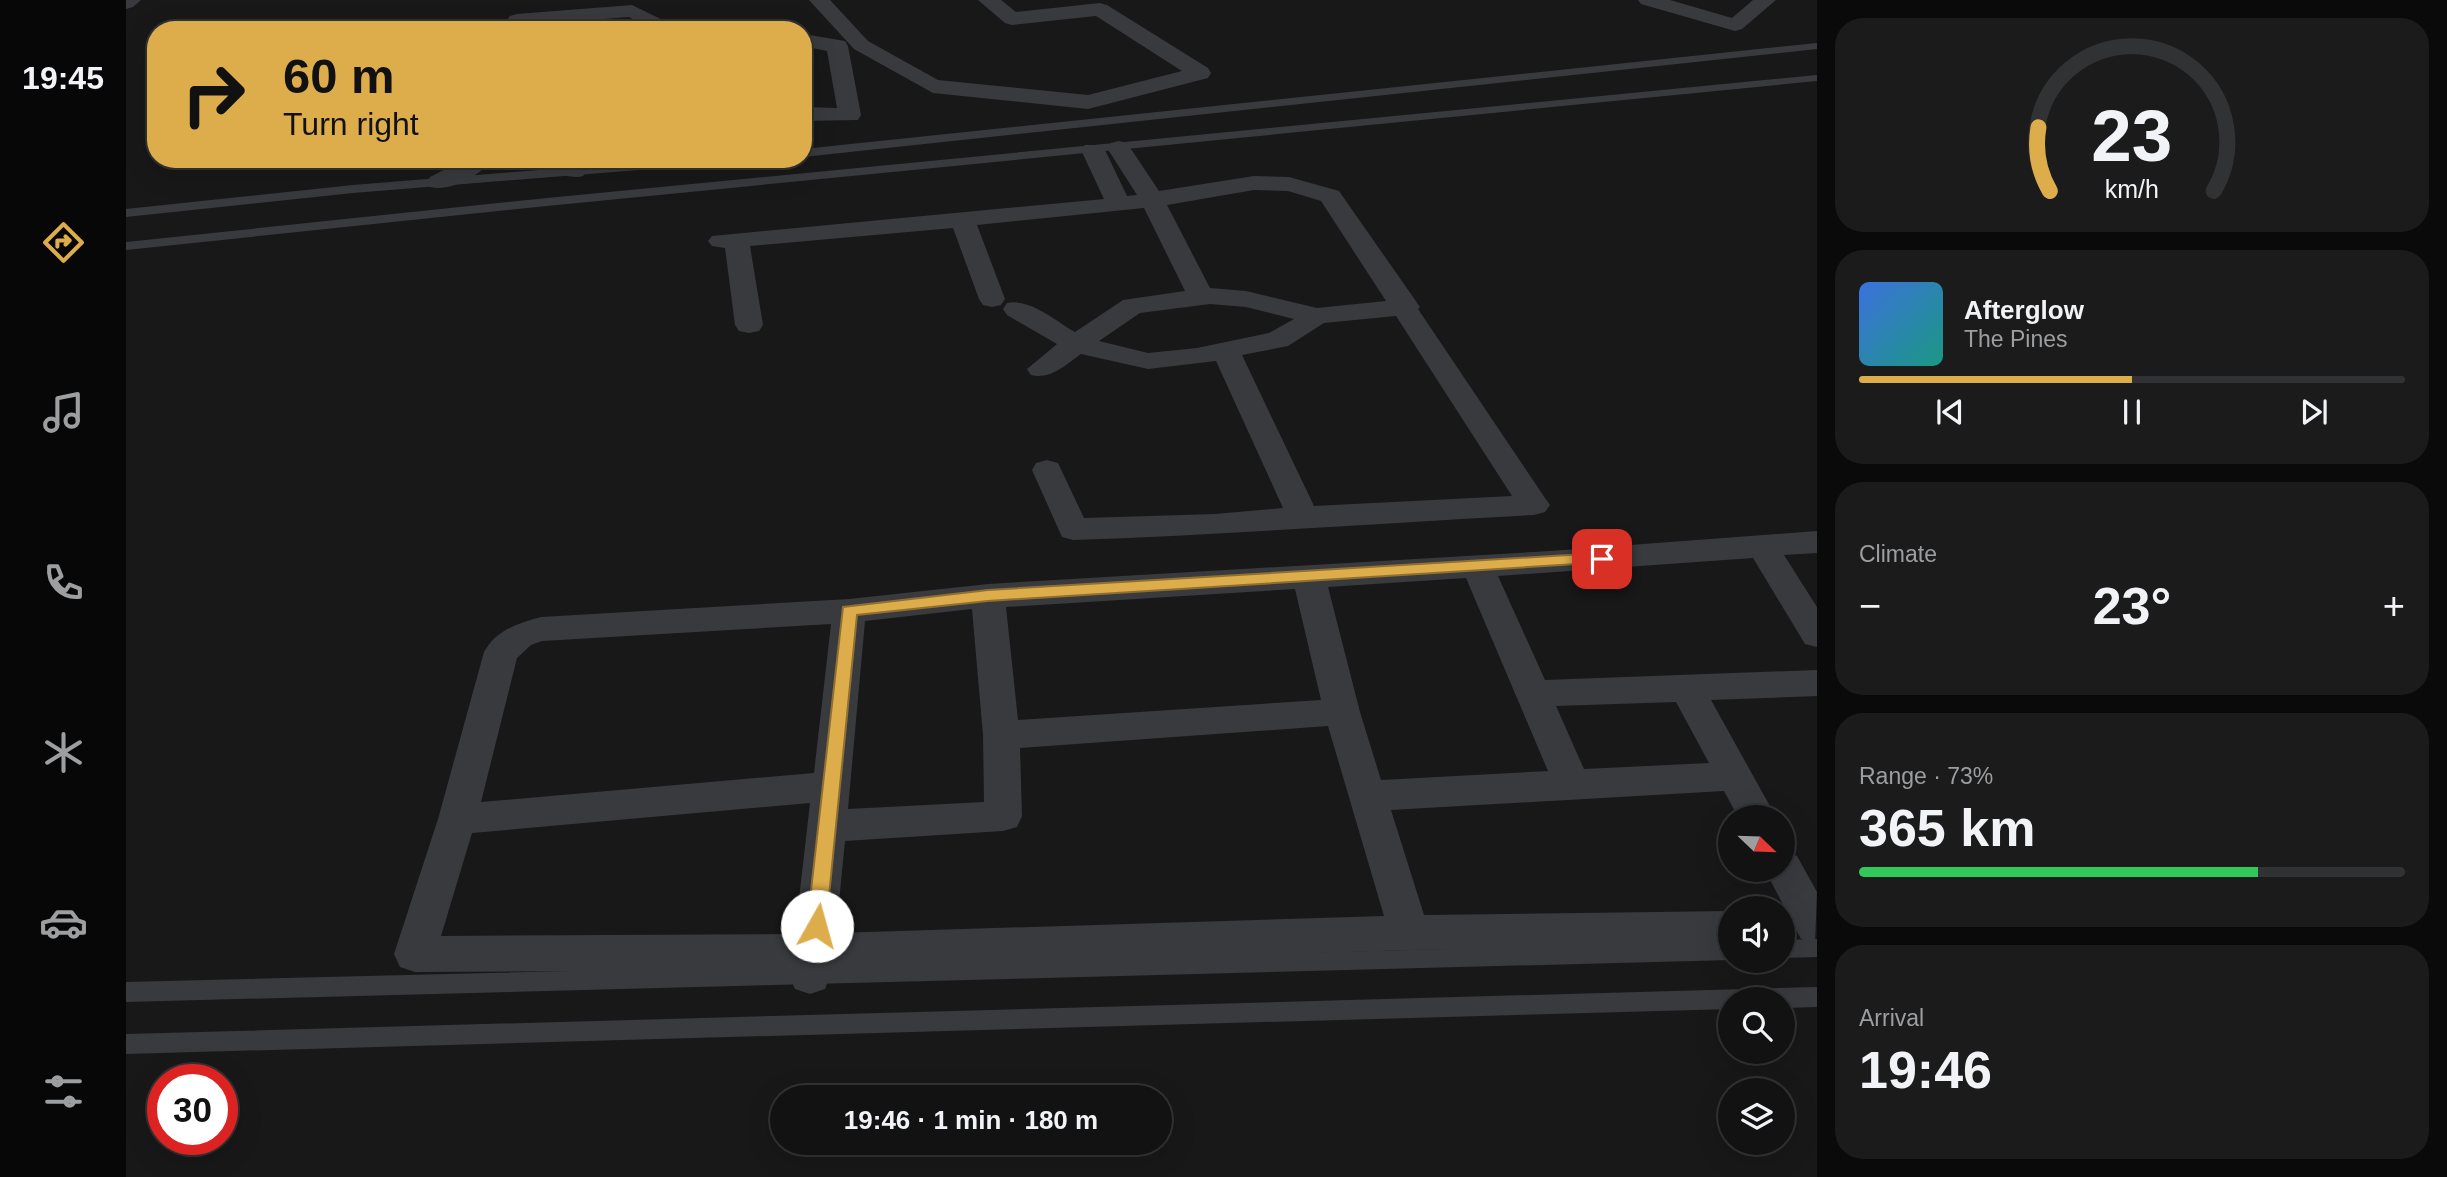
<!DOCTYPE html>
<html lang="en">
<head>
<meta charset="utf-8">
<style>
  body { margin:0; font-family:Arial,sans-serif; background:#1b1b1c; color:#f1f3f6; height:100vh; display:flex; flex-direction:column; font-size:26px; white-space:nowrap }
  * { box-sizing:border-box; margin:0 }
  p { font-size:23px; color:#9c9ea0 }
  .icon { flex:none; width:38px; height:38px; fill:none; stroke:currentColor; stroke-width:2; stroke-linecap:round; stroke-linejoin:round }
  .map { position:relative; flex:1; overflow:hidden }
  .sheet { display:flex; flex-direction:column; gap:18px; padding:18px; background:#0a0a0a; width:630px }
  .sheet>* { flex:none }
  .guide { position:absolute; left:21px; top:21px; width:665px; height:147px; border-radius:28px; box-shadow:0 7px 28px #0002,0 0 0 2px #313233; background:#ddad4c; color:#111; overflow:hidden }
  .needle { width:46px; rotate:113deg }
  .fabs { position:absolute; left:1592px; top:805px; display:grid; gap:14px }
  .fabs a { display:grid; place-items:center; width:77px; height:77px; border-radius:50%; background:#121213; box-shadow:0 7px 28px #0002,0 0 0 2px #313233; font-size:35px }
  .speed { position:absolute; left:21px; top:1064px; display:flex; gap:14px; font-size:35px; font-weight:700; text-align:center }
  .speed>* { display:grid; place-content:center; width:91px; height:91px; border-radius:50%; background:#121213; box-shadow:0 7px 28px #0002,0 0 0 2px #313233; line-height:1 }
  .speed .limit { border:10px solid #d22; background:#fff; color:#111 }
  .pin { position:absolute; display:grid; place-items:center; width:60px; height:60px; color:#fff; margin:-30px; border-radius:14px; box-shadow:0 4px 10px #0006 }
  .me { position:absolute; width:77px; margin:-38px; rotate:7deg; stroke-linejoin:round; filter:drop-shadow(0 0 5px #0008) }
  .turn { display:flex; align-items:center; gap:24px; height:147px; padding:0 21px; font-size:32px }
  .turn .icon { width:91px; height:91px; stroke-width:2.5 }
  .turn b { display:block; font-size:49px; line-height:60px }
  .big { font-size:52px; font-weight:700; line-height:1.1 }
  .sheet .widget { flex:1; display:flex; flex-direction:column; justify-content:center; gap:10px; min-width:0; padding:0 24px; border-radius:28px; background:#1b1b1c }
  .sheet .dial { align-items:center; gap:0 }
  .dial svg { height:182px; overflow:visible; fill:none; stroke:#313233; stroke-width:7; stroke-linecap:round; text-anchor:middle }
  .dial text { fill:#f1f3f6; stroke:none }
  .song { display:flex; align-items:center; gap:21px }
  .cover { width:84px; height:84px; border-radius:10px; background:linear-gradient(135deg,hsl(220 70% 55%),hsl(170 70% 35%)) }
  .played { height:7px; border-radius:4px; background:linear-gradient(90deg,#ddad4c 50%,#313233 50%) }
  .keys { display:flex; justify-content:space-around; direction:ltr }
  .heat { display:flex; justify-content:space-between; align-items:center; font-size:38px; direction:ltr }
  .charge { height:10px; border-radius:5px; background:linear-gradient(90deg,#34c759 73%,#313233 0) }
  .trip { position:absolute; left:644px; top:1085px; width:402px; height:70px; border-radius:35px; background:#121213; box-shadow:0 7px 28px #0002,0 0 0 2px #313233; font-weight:700; line-height:70px; text-align:center }
  main { display:flex; flex:1; min-height:0 }
  .tabs { display:flex; flex-direction:column; width:126px; justify-content:space-around; align-items:center; background:#070708; color:#9c9ea0 }
  .tabs .icon { width:49px; height:49px }
  .tabs .on { color:#ddad4c }
  .tabs b { font-size:32px; color:#f1f3f6 }
  .map>svg:first-child { display:block }
  .lines { fill:none; stroke-linecap:round; stroke-linejoin:round }
  .lane { fill:#393a3e; fill-rule:evenodd }
  .street { fill:#393a3e; fill-rule:evenodd }
  .route { fill:#ddad4c; stroke:#907031; stroke-width:2 }
</style>
</head>
<body>
<main>
<nav class="tabs">
<b>19:45</b>
<svg class="icon on" aria-label="directions" viewBox="0 0 24 24"><path d="M12 3l9 9-9 9-9-9zM9 14v-3h6M13 9l2 2-2 2"/></svg>
<svg class="icon" aria-label="music" viewBox="0 0 24 24"><path d="M9 18V5l10-2v13"/><circle cx="6" cy="18" r="3"/><circle cx="16" cy="16" r="3"/></svg>
<svg class="icon" aria-label="phone" viewBox="0 0 24 24"><path d="M5 4h4l2 5-3 2q2 4 5 5l2-3 5 2v4C11 20 4 13 5 4z"/></svg>
<svg class="icon" aria-label="climate" viewBox="0 0 24 24"><path d="M12 3v18M4 7l16 10M4 17L20 7"/></svg>
<svg class="icon" aria-label="car" viewBox="0 0 24 24"><path d="M5 17H2v-5l4-1 3-4h7l3 4 3 1v5h-3M9 17h6M6 11h13"/><circle cx="7" cy="17" r="2"/><circle cx="17" cy="17" r="2"/></svg>
<svg class="icon" aria-label="filters" viewBox="0 0 24 24"><path d="M4 7h16M4 17h16"/><circle cx="9" cy="7" r="2"/><circle cx="15" cy="17" r="2"/></svg>
</nav>
<div class="map">
<svg width="1691" height="1177" viewBox="0 0 1691 1177">
  <rect width="100%" height="100%" fill="#181819"/>
  <g class="lines">
    <path class="lane" d="M 1691,43 L 1691,49 L 677,157 L 677,149 Z
      M 1691,75 L 1691,81 L 421,206 L 0,250 L 0,242 L 421,198 Z
      M 550,159 L 606,159 L 600,163 L 227,193 L 0,217 L 0,209 L 227,185 Z
      M 1691,939 L 1691,957 L 1657,958 L 1657,940 Z
      M 1605,942 L 1605,960 L 0,1002 L 0,982 Z
      M 1691,987 L 1691,1007 L 1657,1008 L 1657,999 L 1605,999 L 1605,1009 L 0,1054 L 0,1034 Z"/>
    <path class="street" d="M 0,0 L 15,0 L 7,7 L 0,9 Z
      M 683,0 L 704,0 L 742,41 L 812,80 L 962,95 L 1056,71 L 970,16 L 886,25 L 879,23 L 852,0 L 875,0 L 890,12 L 974,3 L 981,5 L 1082,68 L 1085,73 L 1082,78 L 962,109 L 807,93 L 728,49 Z
      M 1512,0 L 1544,0 L 1606,18 L 1627,0 L 1650,0 L 1616,29 L 1609,31 L 1515,4 Z
      M 506,5 L 549,26 L 552,30 L 526,30 L 503,17 L 391,26 L 384,24 L 381,20 L 384,16 L 391,14 Z
      M 677,34 L 719,41 L 722,46 L 735,115 L 732,120 L 677,121 L 677,107 L 711,108 L 701,51 L 677,46 Z
      M 993,141 L 1001,143 L 1033,191 L 1128,176 L 1163,177 L 1213,191 L 1294,307 L 1292,309 L 1419,498 L 1424,505 L 1419,512 L 1408,515 C 1254,523 1101,535 947,540 L 936,537 L 906,470 L 910,463 L 921,460 L 932,463 L 958,518 L 1089,514 L 1157,508 L 1090,361 L 1022,369 L 955,354 C 939,365 925,380 905,375 L 901,369 L 931,344 L 881,315 L 877,309 L 881,303 C 904,298 930,321 949,332 L 997,300 L 1059,291 L 1018,208 L 851,225 L 879,299 L 875,305 L 866,307 L 857,305 L 853,299 L 827,228 L 624,246 L 637,325 L 633,331 L 623,333 L 613,331 L 609,325 L 599,248 L 586,246 L 582,241 L 586,236 L 978,199 L 955,150 L 959,145 L 975,145 L 979,150 L 1001,196 L 1011,195 L 981,148 L 985,143 ZM 1128,190 L 1162,191 L 1195,201 L 1260,301 L 1191,308 L 1120,291 L 1084,288 L 1041,205 ZM 1084,304 L 1120,307 L 1168,319 L 1143,333 L 1071,348 L 1022,353 L 973,341 L 1014,313 ZM 1270,316 L 1386,496 L 1188,506 L 1116,355 L 1162,346 L 1198,323 Z
      M 339,159 L 366,159 C 354,176 325,192 304,187 L 301,182 L 304,177 Z
      M 414,159 L 445,159 L 461,171 L 457,176 C 443,180 423,171 414,159 Z
      M 1691,531 L 1691,553 L 1658,555 L 1691,607 L 1691,647 L 1679,644 L 1627,558 L 1372,576 L 1419,680 L 1691,670 L 1691,696 L 1585,700 L 1650,817 L 1612,817 L 1598,791 L 1265,810 L 1298,915 L 1605,911 L 1605,945 L 1283,950 L 706,969 L 699,989 L 684,994 L 669,989 L 663,976 L 664,970 L 289,972 L 274,967 L 268,954 L 312,819 L 358,652 C 371,629 391,624 415,617 L 723,599 L 862,584 L 1424,551 ZM 1340,578 L 1422,771 L 1255,780 L 1234,712 L 1202,587 ZM 1169,589 L 1195,700 L 892,720 L 880,607 ZM 846,609 L 857,735 L 858,802 L 722,809 L 739,621 ZM 705,624 L 688,773 L 355,802 L 391,658 L 405,645 L 416,641 ZM 1550,702 L 1583,763 L 1458,769 L 1430,706 ZM 1202,726 L 1258,916 L 710,933 L 719,841 L 877,831 L 891,827 L 896,816 L 894,748 ZM 684,803 L 669,934 L 315,936 L 346,833 Z
      M 1657,851 L 1671,856 L 1691,892 L 1689,944 L 1675,939 L 1639,870 L 1657,870 Z"/>
  </g>
  <path class="route" d="M 1476,553 L 1482,555 L 1484,559 L 1482,562 L 862,601 L 731,615 L 700,926 L 697,932 L 691,935 L 684,932 L 681,926 L 717,607 L 862,590 Z"/>
</svg>
<div class="fabs">
<a><svg class="needle" viewBox="-14 -14 28 28"><path d="M0-13l5 13h-10z" fill="#e53935"/><path d="M0 13l5-13h-10z" fill="#9c9ea0"/></svg></a>
<a><svg class="icon" aria-label="sound" viewBox="0 0 24 24"><path d="M4 9h4l5-4v14l-5-4H4zM17 9q2 3 0 6"/></svg></a>
<a><svg class="icon" aria-label="search" viewBox="0 0 24 24"><circle cx="10" cy="10" r="6"/><path d="M15 15l6 6"/></svg></a>
<a><svg class="icon" aria-label="layers" viewBox="0 0 24 24"><path d="M12 4l9 5-9 5-9-5zM3 14l9 5 9-5"/></svg></a>
</div>
<div class="speed"><div class="limit">30</div></div>
<div class="pin" style="left:1476px;top:559px;background:#d93025"><svg class="icon" aria-label="arrive" viewBox="0 0 24 24"><path d="M6 21V4h12l-3 4 3 4H6"/></svg></div>
<svg class="me" style="left:691px;top:926px" viewBox="-20 -20 40 40"><circle r="19" fill="#fff"/><path d="M0-13L10 11 0 6-10 11z" fill="#ddad4c"/></svg>
<div class="trip">19:46 · 1 min · 180 m</div>
<div class="guide">
<div class="turn"><svg class="icon" aria-label="right" viewBox="0 0 24 24"><path d="M7 20v-9h11M14 6l5 5-5 5"/></svg><div><b>60 m</b>Turn right</div></div>
</div>
</div>
<section class="sheet">
<div class="widget dial"><svg viewBox="0 0 100 80">
<path d="M14 69A42 42 0 1 1 86 69"/>
<path d="M14 69A42 42 0 0 1 9 41" stroke="#ddad4c"/>
<text x="50" y="56" font-size="32" font-weight="700">23</text>
<text x="50" y="72" font-size="11">km/h</text>
</svg></div>
<div class="widget">
<div class="song"><i class="cover"></i><div><b>Afterglow</b><p>The Pines</p></div></div>
<div class="played"></div>
<div class="keys"><svg class="icon" aria-label="previous" viewBox="0 0 24 24"><path d="M18 5L8 12l10 7zM5 5v14"/></svg><svg class="icon" aria-label="pause" viewBox="0 0 24 24"><path d="M8 5v14M16 5v14"/></svg><svg class="icon" aria-label="next" viewBox="0 0 24 24"><path d="M6 5l10 7-10 7zM19 5v14"/></svg></div>
</div>
<div class="widget"><p>Climate</p>
<div class="heat"><a>−</a><b class="big">23°</b><a>+</a></div>
</div>
<div class="widget"><p>Range · 73%</p><b class="big">365 km</b><div class="charge"></div></div>
<div class="widget"><p>Arrival</p><b class="big">19:46</b></div>
</section>
</main>
</body>
</html>
